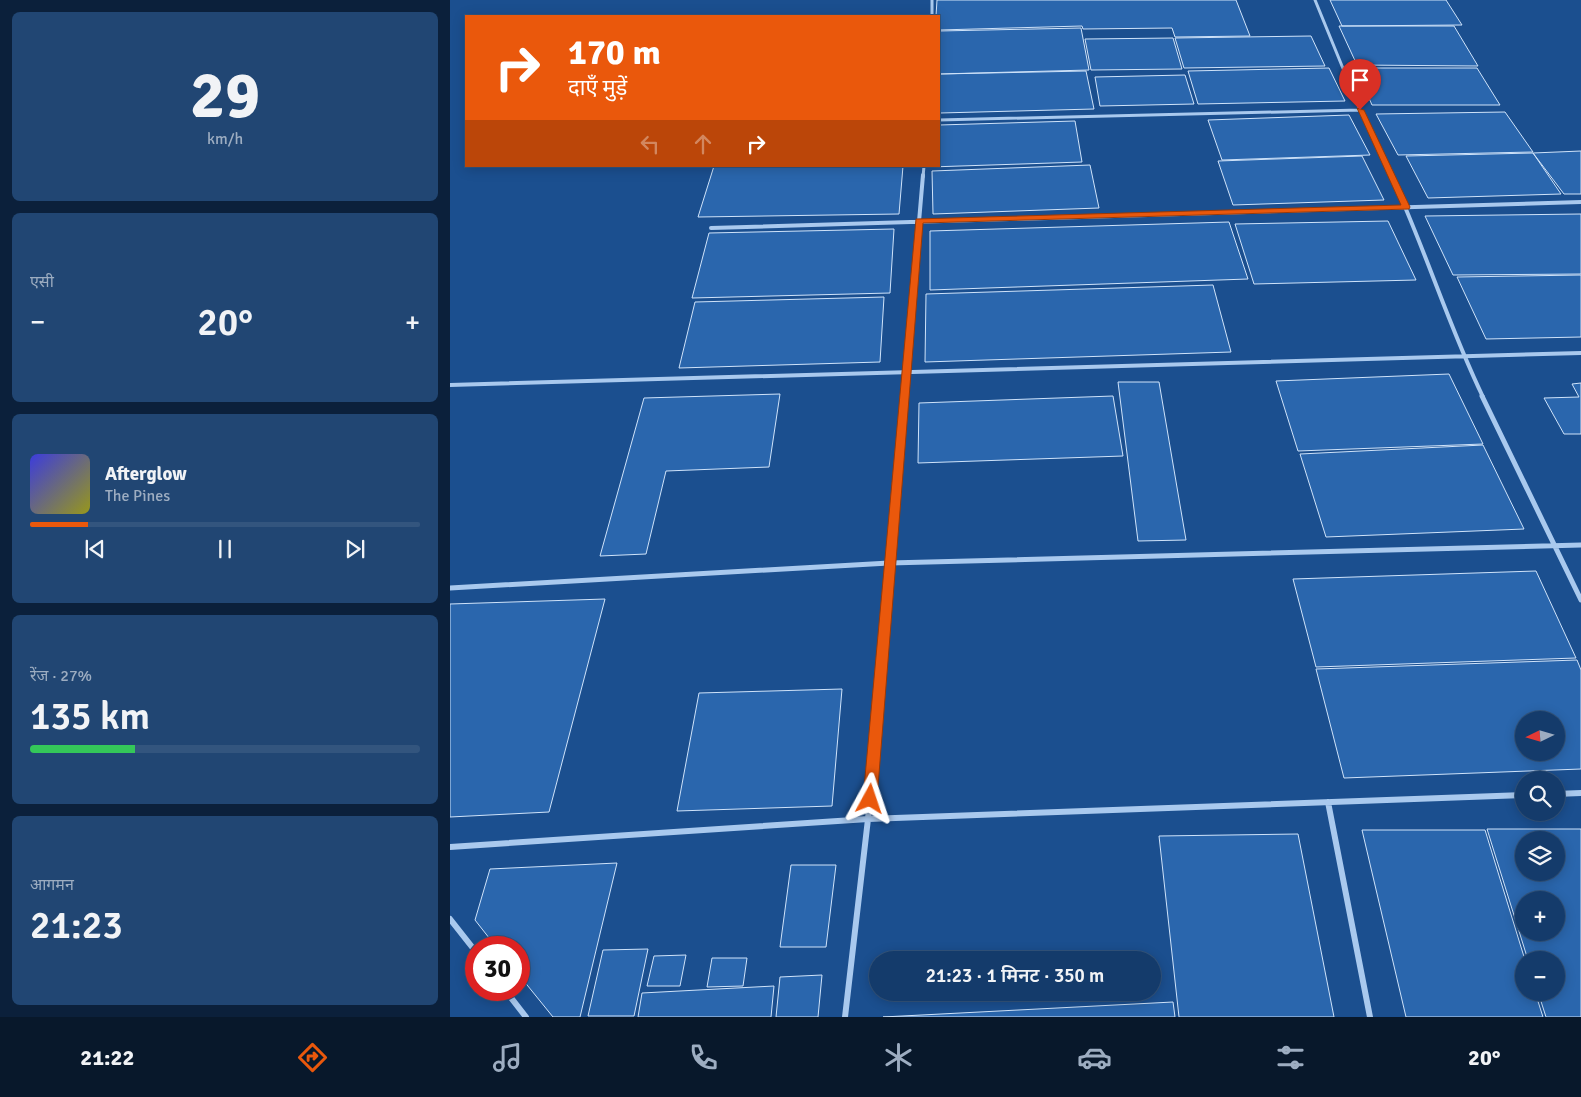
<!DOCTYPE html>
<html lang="hi">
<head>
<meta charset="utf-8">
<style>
  body { margin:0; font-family:Signika,"Noto Sans Devanagari",sans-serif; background:#214673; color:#f1f3f6; height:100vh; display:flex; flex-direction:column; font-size:19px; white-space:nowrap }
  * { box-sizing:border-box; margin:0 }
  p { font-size:16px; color:#9dadc1 }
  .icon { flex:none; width:28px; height:28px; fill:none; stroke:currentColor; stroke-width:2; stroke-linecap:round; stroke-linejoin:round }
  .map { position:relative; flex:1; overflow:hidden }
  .details { display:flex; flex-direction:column; gap:12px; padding:12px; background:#0b203b; width:450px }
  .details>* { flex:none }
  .banner { position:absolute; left:15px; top:15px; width:475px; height:152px; border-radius:0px; box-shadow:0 2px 12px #0003,0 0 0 1px #33557e; background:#ea580c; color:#fff; overflow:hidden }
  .needle { width:32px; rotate:265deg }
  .fabs { position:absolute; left:1065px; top:711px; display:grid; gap:10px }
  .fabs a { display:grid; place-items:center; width:50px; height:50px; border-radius:50%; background:#143b6b; box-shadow:0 2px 12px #0003,0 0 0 1px #33557e; font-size:25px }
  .speed { position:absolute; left:15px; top:936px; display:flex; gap:10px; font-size:25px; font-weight:700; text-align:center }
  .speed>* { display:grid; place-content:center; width:65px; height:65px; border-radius:50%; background:#143b6b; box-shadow:0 2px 12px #0003,0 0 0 1px #33557e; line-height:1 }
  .speed .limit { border:8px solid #d22; background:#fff; color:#111 }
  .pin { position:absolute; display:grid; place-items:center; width:42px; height:42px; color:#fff; margin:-51px -21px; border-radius:50% 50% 50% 0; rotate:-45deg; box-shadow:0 0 5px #0007 }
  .pin .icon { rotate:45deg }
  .me { position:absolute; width:55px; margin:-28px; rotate:5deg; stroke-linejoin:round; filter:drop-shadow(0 0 4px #0008) }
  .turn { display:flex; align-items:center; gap:18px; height:105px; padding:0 20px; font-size:22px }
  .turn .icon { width:65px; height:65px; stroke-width:2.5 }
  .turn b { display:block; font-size:35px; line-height:42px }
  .lanes { display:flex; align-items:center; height:48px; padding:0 20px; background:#0003; justify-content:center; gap:25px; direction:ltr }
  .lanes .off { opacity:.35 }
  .big { font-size:38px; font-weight:600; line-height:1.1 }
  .details .tile { flex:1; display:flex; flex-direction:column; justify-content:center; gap:8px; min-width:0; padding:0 18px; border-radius:8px; background:#214673 }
  .details .dial { align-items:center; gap:0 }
  .dial b { font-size:65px; line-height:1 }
  .song { display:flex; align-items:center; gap:15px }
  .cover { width:60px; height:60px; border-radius:8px; background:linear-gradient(135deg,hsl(240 70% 55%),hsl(60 70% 35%)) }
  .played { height:5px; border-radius:2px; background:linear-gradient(90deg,#ea580c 15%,#33557e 15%) }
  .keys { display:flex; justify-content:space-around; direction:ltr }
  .heat { display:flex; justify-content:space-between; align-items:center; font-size:28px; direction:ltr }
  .charge { height:8px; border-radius:4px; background:linear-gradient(90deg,#34c759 27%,#33557e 0) }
  .trip { position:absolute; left:419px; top:951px; width:292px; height:50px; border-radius:25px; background:#143b6b; box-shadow:0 2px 12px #0003,0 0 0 1px #33557e; font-weight:600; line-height:50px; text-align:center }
  .dock { display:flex; height:80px; justify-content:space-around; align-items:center; background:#08182b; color:#9dadc1 }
  .dock .icon { width:35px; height:35px }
  .dock .active { color:#ea580c }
  .dock b { font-size:22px; color:#f1f3f6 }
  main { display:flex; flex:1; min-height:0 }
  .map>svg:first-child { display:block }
  .building { fill:#2a66ad; stroke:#cfe3fa; fill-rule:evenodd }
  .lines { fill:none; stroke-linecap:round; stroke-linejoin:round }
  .minor-far3 { stroke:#a9c9ee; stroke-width:3 }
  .minor-far2 { stroke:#a9c9ee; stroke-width:4 }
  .minor-far1 { stroke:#a9c9ee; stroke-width:5 }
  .minor { stroke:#a9c9ee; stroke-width:6 }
  .route { fill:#ea580c; stroke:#983908 }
</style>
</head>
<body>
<main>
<section class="details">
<div class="tile dial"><b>29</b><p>km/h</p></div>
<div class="tile"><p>एसी</p>
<div class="heat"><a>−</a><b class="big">20°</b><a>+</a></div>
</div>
<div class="tile">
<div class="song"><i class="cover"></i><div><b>Afterglow</b><p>The Pines</p></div></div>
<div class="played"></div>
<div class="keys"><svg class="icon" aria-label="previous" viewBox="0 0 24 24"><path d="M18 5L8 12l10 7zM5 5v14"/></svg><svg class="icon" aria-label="pause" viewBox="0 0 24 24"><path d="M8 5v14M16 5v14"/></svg><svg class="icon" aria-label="next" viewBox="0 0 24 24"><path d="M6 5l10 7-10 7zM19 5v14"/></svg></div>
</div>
<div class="tile"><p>रेंज · 27%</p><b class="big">135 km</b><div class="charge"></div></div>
<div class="tile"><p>आगमन</p><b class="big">21:23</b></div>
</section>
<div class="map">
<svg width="1131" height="1017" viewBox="0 0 1131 1017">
  <rect width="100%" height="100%" fill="#1b4f8f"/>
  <path class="building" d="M 487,0 L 786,0 L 800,36 L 725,37 L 722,28 L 633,29 L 632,26 L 489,30 L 489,16 L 486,16 Z
    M 880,0 L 996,0 L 1012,25 L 892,26 Z
    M 889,26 L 1004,26 L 1028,66 L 907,65 Z
    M 631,28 L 639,70 L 489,74 L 489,31 Z
    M 861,36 L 875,66 L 734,68 L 725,38 Z
    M 723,38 L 732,69 L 641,70 L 635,39 Z
    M 879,68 L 895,101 L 748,104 L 738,71 Z
    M 906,68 L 1027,68 L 1050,105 L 922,105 Z
    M 636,71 L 644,109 L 490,113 L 490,74 Z
    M 735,75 L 744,104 L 650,106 L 645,77 Z
    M 1055,112 L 1083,152 L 948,155 L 926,114 Z
    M 899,115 L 920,155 L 772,160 L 758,120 Z
    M 625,121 L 632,162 L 480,167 L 489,166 L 489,125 Z
    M 1131,151 L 1131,194 L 1114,194 L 1083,153 Z
    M 1083,153 L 1111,194 L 978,198 L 956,156 Z
    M 912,156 L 934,200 L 783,205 L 768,161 Z
    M 640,165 L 649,208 L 483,214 L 482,171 Z
    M 264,166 L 453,166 L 449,214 L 248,217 Z
    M 1131,214 L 1131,274 L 1003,275 L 975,216 Z
    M 938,221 L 966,280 L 804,284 L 785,224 Z
    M 779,222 L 798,279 L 480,290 L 480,231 Z
    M 444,229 L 440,293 L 242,298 L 259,233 Z
    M 1131,275 L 1131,337 L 1036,339 L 1007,277 Z
    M 763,285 L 781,352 L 475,362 L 476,294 Z
    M 434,297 L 430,362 L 229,368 L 245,302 Z
    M 999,374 L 1033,444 L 848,451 L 826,381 Z
    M 668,382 L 709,382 L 736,540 L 688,541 Z
    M 1131,383 L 1131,434 L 1114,434 L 1094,398 L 1129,397 L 1122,384 Z
    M 330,394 L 319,467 L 216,471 L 196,554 L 150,556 L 194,398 Z
    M 663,396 L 673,456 L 468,463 L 469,403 Z
    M 1033,445 L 1074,529 L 876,537 L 850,454 Z
    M 1086,571 L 1126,658 L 866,667 L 843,579 Z
    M 155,599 L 99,812 L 0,817 L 0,604 Z
    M 1127,660 L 1131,670 L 1131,769 L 894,778 L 866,669 ZM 1074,720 L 1106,720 L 1106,752 L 1074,752 Z
    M 392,689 L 382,806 L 227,811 L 249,693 Z
    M 1037,829 L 1131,829 L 1131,1017 L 1096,1017 L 1088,992 L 1106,992 L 1106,960 L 1078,960 ZM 1074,840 L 1106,840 L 1106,872 L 1074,872 ZM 1074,900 L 1106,900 L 1106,932 L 1074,932 Z
    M 912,830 L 1035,830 L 1075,960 L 1074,992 L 1085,992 L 1093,1017 L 956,1017 Z
    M 848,834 L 884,1017 L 729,1017 L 709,836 Z
    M 167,863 L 130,1017 L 103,1017 L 69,975 L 69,948 L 47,948 L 25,920 L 40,869 Z
    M 341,865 L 386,865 L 376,947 L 330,947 Z
    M 198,949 L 184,1016 L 138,1016 L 153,950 Z
    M 236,955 L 230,986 L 197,986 L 204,956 Z
    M 262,958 L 297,958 L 293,986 L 257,987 Z
    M 372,975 L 368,1017 L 326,1017 L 330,977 Z
    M 324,986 L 321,1017 L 188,1017 L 192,993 Z
    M 723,1002 L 725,1017 L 433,1017 Z"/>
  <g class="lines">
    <path class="minor-far3" d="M 482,0 L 482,16
      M 865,0 L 910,110 L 942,177
      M 489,120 L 910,110
      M 473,177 L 474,166"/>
    <path class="minor-far2" d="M 941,175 C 975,248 998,325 1033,397
      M 261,228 L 1131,202
      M 0,385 L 1131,353
      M 454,397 L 473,175"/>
    <path class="minor-far1" d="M 1032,396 L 1131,600
      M 0,588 L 439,563 L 1131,545
      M 431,673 L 454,396"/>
    <path class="minor" d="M 1106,794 L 1131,793
      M 878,802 L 920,1017
      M 0,847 L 418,819 L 1074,795
      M 0,919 L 26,952
      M 55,990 L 76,1017
      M 395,1017 L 418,819 L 431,671"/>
  </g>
  <path class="route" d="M 907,108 L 914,110 L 960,207 L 959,209 L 473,223 L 427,799 L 425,804 L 420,806 L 415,804 L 413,799 L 466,219 L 951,205 Z"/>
</svg>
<div class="fabs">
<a><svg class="needle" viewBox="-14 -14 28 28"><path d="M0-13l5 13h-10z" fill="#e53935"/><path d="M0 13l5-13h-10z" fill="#9dadc1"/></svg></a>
<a><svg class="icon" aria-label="search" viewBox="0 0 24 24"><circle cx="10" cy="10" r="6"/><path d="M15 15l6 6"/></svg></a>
<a><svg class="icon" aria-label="layers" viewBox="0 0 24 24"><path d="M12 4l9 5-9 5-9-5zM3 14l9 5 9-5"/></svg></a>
<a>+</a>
<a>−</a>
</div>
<div class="speed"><div class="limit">30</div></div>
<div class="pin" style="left:910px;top:110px;background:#d93025"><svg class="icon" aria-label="arrive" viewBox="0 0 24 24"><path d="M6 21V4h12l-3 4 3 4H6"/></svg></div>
<svg class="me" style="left:420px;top:799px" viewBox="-20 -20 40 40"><path d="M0-17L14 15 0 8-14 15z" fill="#ea580c" stroke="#fff" stroke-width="4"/></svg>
<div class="trip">21:23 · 1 मिनट · 350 m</div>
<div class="banner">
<div class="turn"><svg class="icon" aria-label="right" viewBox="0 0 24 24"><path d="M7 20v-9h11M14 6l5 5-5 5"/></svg><div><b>170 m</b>दाएँ मुड़ें</div></div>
<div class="lanes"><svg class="icon off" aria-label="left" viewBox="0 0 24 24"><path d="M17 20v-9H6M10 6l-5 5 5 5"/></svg><svg class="icon off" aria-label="ahead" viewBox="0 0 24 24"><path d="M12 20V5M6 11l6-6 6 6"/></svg><svg class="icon" aria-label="right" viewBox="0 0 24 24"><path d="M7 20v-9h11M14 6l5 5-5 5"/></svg></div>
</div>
</div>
</main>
<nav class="dock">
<b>21:22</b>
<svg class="icon active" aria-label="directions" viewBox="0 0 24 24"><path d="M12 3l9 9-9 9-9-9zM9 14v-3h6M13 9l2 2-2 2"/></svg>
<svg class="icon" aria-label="music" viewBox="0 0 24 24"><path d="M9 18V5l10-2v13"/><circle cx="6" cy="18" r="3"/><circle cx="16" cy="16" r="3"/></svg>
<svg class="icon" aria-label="phone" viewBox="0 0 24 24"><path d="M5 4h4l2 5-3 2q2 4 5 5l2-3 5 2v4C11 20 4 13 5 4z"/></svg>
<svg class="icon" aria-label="climate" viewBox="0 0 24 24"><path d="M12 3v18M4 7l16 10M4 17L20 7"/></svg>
<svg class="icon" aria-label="car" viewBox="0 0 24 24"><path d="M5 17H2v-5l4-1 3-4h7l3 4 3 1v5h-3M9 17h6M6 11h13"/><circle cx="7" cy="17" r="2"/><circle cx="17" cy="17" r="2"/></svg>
<svg class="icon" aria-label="filters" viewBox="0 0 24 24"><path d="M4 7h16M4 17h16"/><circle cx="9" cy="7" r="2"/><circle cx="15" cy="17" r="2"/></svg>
<b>20°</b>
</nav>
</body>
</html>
